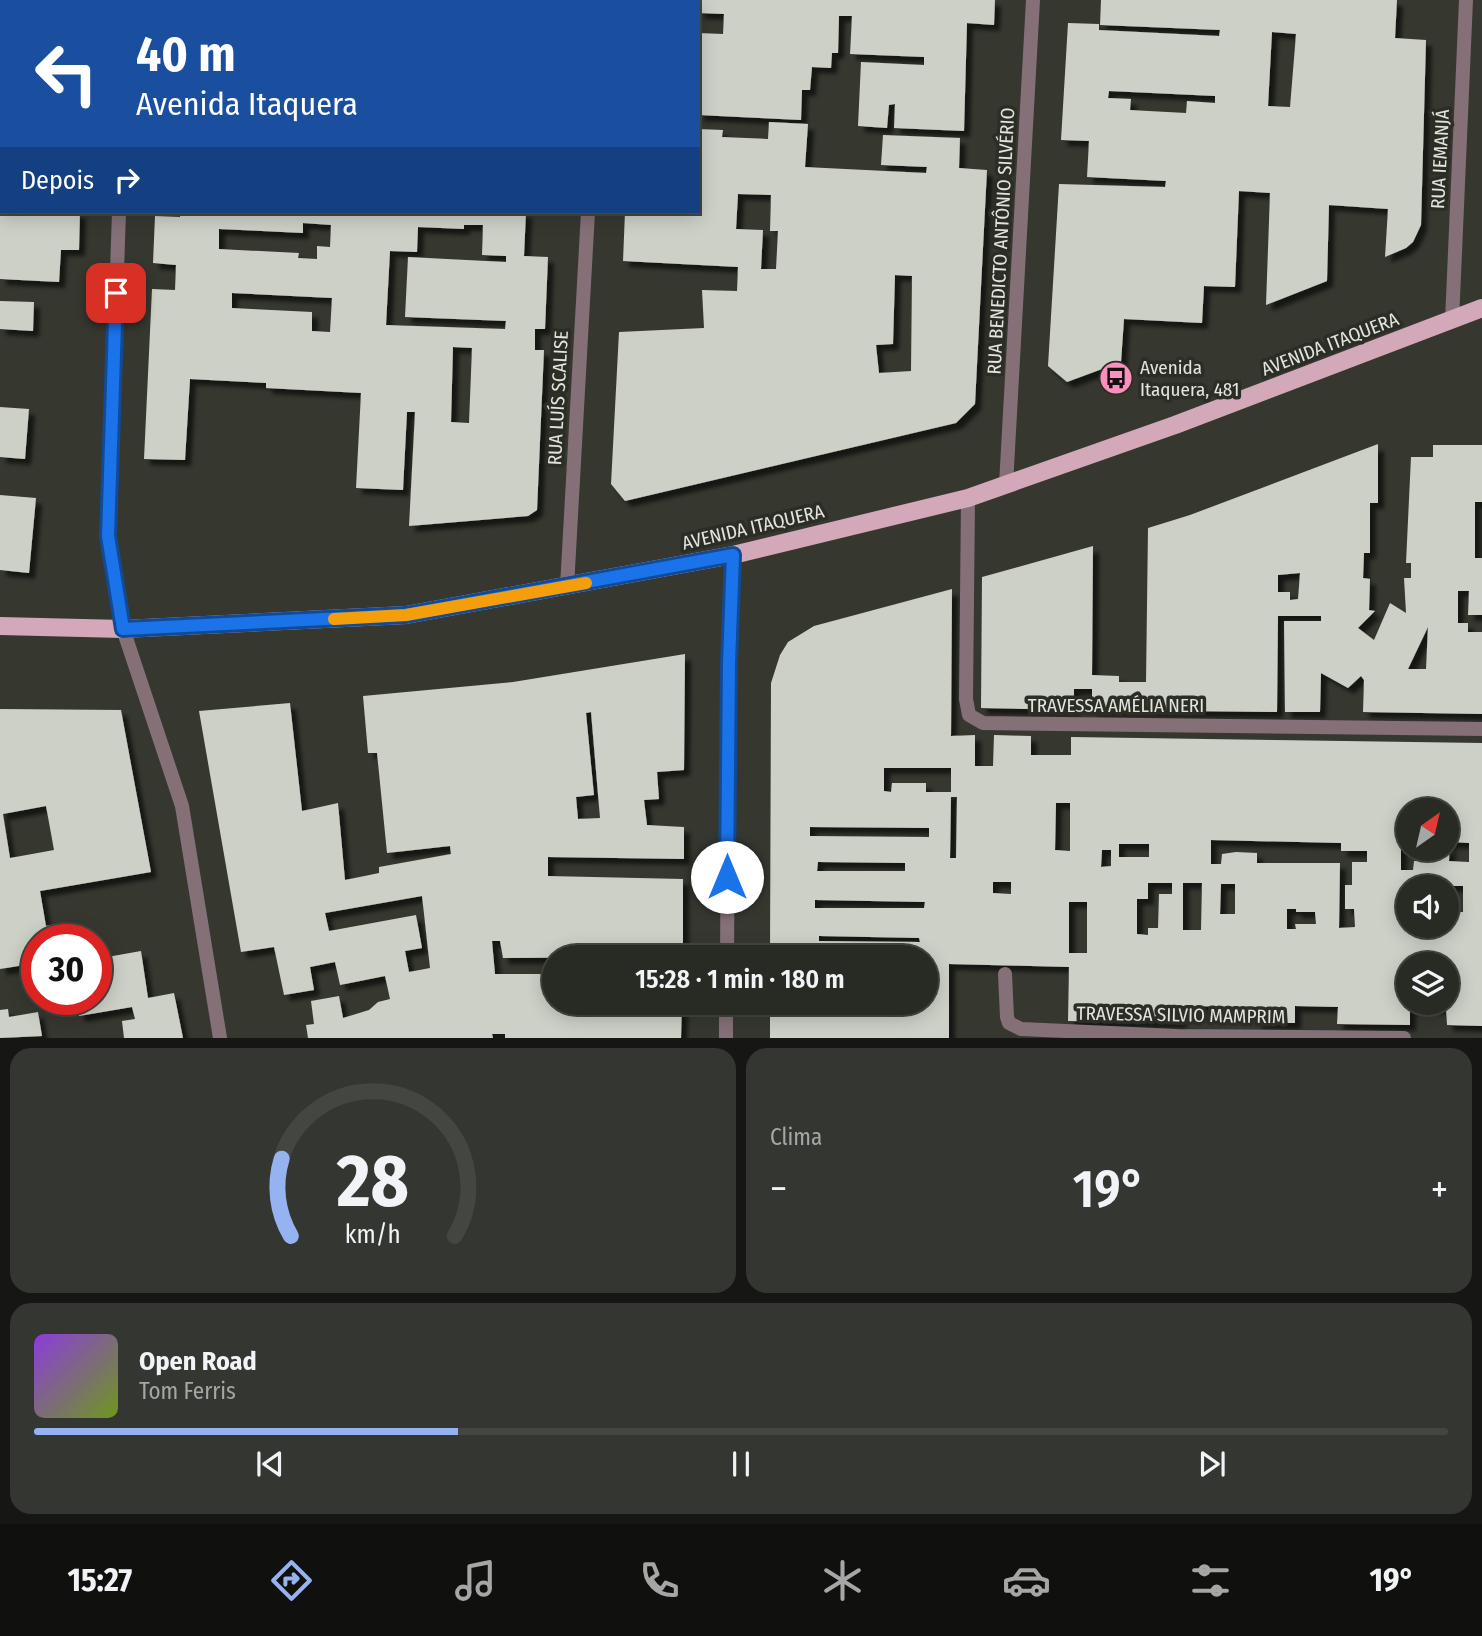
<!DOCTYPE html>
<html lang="pt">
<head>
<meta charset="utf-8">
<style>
  body { margin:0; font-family:"Fira Sans Condensed",sans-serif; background:#343631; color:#f1f3f6; height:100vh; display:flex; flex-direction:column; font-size:26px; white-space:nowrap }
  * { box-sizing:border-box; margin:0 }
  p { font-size:23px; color:#a5a7a6 }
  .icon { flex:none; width:38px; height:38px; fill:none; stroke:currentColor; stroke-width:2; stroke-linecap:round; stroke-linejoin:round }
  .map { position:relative; height:1038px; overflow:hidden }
  .panel { display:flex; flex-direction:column; gap:10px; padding:10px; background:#161714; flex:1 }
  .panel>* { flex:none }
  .guide { position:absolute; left:0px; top:0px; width:700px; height:214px; box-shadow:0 4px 18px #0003,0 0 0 2px #444641; background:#1a4fa0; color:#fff; overflow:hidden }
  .needle { width:46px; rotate:34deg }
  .fabs { position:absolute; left:1396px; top:798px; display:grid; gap:14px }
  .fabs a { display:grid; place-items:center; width:63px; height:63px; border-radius:50%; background:#282a24; box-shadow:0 4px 18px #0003,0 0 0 2px #444641; font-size:35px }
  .speed { position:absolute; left:21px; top:924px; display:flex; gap:14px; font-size:35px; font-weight:700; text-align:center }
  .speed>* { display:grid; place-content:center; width:91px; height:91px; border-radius:50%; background:#282a24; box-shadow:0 4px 18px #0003,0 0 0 2px #444641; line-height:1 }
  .speed .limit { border:10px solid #d22; background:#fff; color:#111 }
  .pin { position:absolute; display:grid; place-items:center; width:60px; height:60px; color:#fff; margin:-30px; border-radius:14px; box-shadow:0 4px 10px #0006 }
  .me { position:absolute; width:77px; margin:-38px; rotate:0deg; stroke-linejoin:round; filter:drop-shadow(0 0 5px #0008) }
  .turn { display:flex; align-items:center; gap:24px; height:147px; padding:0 21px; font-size:32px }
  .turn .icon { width:91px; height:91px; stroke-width:2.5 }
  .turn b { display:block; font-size:49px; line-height:60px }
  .then { display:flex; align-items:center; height:66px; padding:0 21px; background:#0003; gap:14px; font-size:26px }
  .big { font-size:52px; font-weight:600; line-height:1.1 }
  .panel .widget { flex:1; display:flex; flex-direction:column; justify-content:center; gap:10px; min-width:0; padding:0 24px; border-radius:21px; background:#343631 }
  .panel .dial { align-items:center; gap:0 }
  .dial svg { height:182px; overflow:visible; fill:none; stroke:#444641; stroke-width:7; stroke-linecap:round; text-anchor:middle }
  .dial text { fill:#f1f3f6; stroke:none }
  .song { display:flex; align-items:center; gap:21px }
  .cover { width:84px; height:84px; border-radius:10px; background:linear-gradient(135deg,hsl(270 70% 55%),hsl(80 70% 35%)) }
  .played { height:7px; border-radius:4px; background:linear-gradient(90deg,#95b2f1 30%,#444641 30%) }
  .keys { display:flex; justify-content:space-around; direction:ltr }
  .heat { display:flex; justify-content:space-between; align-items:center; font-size:38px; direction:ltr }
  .panel .tiles { flex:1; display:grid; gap:10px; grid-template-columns:1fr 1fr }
  .widget:last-child { grid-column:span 2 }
  .trip { position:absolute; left:542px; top:945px; width:396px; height:70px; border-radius:35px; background:#282a24; box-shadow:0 4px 18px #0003,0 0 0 2px #444641; font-weight:600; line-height:70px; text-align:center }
  .dock { display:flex; height:112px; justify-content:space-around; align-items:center; background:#10110e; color:#a5a7a6 }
  .dock .icon { width:49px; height:49px }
  .dock .current { color:#95b2f1 }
  .dock b { font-size:32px; color:#f1f3f6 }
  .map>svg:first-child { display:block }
  .building { fill:#cdd0c6; fill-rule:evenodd; filter:url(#shadow) }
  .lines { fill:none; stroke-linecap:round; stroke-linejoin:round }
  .lane { stroke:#857078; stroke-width:14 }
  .street { stroke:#857078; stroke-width:14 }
  .primary { stroke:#d3a8b8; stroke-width:18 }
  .route-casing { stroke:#114b97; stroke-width:18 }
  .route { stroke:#1a73e8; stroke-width:12 }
  .slow { stroke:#f59e0b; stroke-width:12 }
  .labels { text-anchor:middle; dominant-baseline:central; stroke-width:7; stroke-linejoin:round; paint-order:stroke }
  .street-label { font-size:19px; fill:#e2e4df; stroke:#2c2e26 }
  .poi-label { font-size:19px; fill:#e2e4df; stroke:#2c2e26; text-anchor:start }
</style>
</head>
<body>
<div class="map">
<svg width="1482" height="1038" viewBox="0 0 1482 1038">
  <defs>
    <filter id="shadow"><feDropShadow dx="6" dy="6" stdDeviation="2" flood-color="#0009"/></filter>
  </defs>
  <rect width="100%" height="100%" fill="#363830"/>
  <path class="building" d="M 698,0 L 995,0 L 994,25 L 967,23 L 964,131 L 894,128 L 895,104 L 889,105 L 887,128 L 858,126 L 861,62 L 924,65 L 924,57 L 850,54 L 852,16 L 839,16 L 838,53 L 832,53 L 831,68 L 812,67 L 810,90 L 802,90 L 801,120 L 698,115 L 698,33 L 723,34 L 724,14 L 698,13 Z
    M 1101,0 L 1397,0 L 1395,38 L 1426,40 L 1421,225 L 1413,242 L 1406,248 L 1385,257 L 1388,209 L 1329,205 L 1327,281 L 1266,305 L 1270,193 L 1239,191 L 1235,287 L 1204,286 L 1202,323 L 1124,319 L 1121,362 L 1067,382 L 1048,366 L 1059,184 L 1165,187 L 1166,181 L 1087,177 L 1089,141 L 1061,140 L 1068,23 L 1099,24 L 1099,30 L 1219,36 L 1220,30 L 1100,25 ZM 1272,32 L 1296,34 L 1290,107 L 1268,106 ZM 1109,91 L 1215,96 L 1215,103 L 1187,101 L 1186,113 L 1130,110 L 1131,99 L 1108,98 Z
    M 769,122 L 808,124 L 805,167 L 926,173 L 927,167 L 881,165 L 883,135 L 960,138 L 959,168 L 987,170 L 975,404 L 956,423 L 625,501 L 611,484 L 619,332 L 704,328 L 702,290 L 737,291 L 738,267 L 623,261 L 625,212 L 698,212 L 698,129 L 723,130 L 722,137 L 768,139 ZM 738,194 L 771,195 L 770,231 L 778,231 L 776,269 L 761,269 L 763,230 L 736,229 ZM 895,275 L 912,276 L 911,371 L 879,373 L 876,345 L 893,344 Z
    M 0,212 L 80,212 L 79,250 L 61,250 L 59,282 L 0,279 Z
    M 180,212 L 526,212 L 524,256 L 548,257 L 545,329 L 535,329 L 535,350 L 544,350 L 537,510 L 528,516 L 409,526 L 415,412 L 407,412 L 403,490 L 356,488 L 361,393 L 266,388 L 266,383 L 190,379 L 185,460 L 144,459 L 152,289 L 175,290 L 176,265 L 153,263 L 155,216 L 180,217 ZM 303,223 L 331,225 L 330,247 L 317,246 L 317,259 L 298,258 L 299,253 L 219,249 L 219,229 L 303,233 ZM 464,225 L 483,225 L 482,255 L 506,256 L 506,262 L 408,257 L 405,317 L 506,321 L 505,329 L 386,325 L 390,251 L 417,252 L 418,227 L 464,229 ZM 232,293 L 332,298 L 330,332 L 312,331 L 312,312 L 232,308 ZM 453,347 L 472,348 L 469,423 L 451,422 Z
    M 0,301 L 34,302 L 33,331 L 0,329 Z
    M 0,407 L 29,409 L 25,459 L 0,457 Z
    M 1378,444 L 1378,503 L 1370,503 L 1370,553 L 1364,553 L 1363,578 L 1370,579 L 1369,610 L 1375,611 L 1358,628 L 1374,640 L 1390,603 L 1406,613 L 1404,578 L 1411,578 L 1411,563 L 1406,563 L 1411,457 L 1433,457 L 1433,445 L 1482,445 L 1482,502 L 1475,502 L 1475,558 L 1482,558 L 1482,615 L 1468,615 L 1469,591 L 1458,591 L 1458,623 L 1468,623 L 1468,632 L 1482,632 L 1482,714 L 1363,712 L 1364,680 L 1361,676 L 1348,688 L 1321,673 L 1320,712 L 1285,712 L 1284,621 L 1321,621 L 1321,616 L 1278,616 L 1277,712 L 1092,710 L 1092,689 L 1074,689 L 1074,710 L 981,708 L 982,577 L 1093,546 L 1092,675 L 1119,676 L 1119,682 L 1146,682 L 1148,528 L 1190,515 ZM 1300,573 L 1298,599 L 1290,600 L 1290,592 L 1278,592 L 1278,575 ZM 1428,627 L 1426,669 L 1408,669 Z
    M 0,495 L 36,498 L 29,573 L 0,570 Z
    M 952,589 L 951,736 L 975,735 L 975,766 L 993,766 L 994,735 L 1031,736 L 1031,755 L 1071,755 L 1071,737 L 1482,743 L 1482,1026 L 1447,1025 L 1446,1008 L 1410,1007 L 1410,1025 L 1337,1024 L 1338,1007 L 1295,1006 L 1295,1023 L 1256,1023 L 1256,1007 L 1182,1006 L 1181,1022 L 1068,1021 L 1069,967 L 949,964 L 949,1038 L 770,1038 L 770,1003 L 926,1003 L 926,957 L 770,957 L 771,683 L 780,655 L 788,642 L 814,626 ZM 884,768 L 951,768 L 951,792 L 926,792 L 926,783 L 892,783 L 891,792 L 884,791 ZM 951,797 L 957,797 L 956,858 L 950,858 ZM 1056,803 L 1070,803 L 1070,851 L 1055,850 ZM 1409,810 L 1447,810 L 1447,849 L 1427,849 L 1427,861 L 1414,861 L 1413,870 L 1401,870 L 1401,843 L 1409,843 ZM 810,827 L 929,828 L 929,837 L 810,836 ZM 1211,840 L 1341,843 L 1341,851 L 1367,851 L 1367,862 L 1352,862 L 1352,885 L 1345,885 L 1345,909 L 1354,909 L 1355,927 L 1339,928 L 1340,863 L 1257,863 L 1257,853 L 1236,852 L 1222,854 L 1221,864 L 1211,864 ZM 1450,842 L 1469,843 L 1469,862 L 1449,861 ZM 1119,844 L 1149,844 L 1149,857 L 1119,857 ZM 1102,850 L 1111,850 L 1111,866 L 1101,867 ZM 818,862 L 905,863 L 905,871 L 817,871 ZM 993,882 L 1011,882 L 1011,894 L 993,893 ZM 1148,883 L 1172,883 L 1172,894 L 1159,894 L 1158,928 L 1148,928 L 1148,935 L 1137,934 L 1137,899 L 1148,899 ZM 1183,883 L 1202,883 L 1201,930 L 1183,930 ZM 1221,884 L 1235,884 L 1235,914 L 1220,914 ZM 1449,886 L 1463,886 L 1463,912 L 1447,912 L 1447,926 L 1409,926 L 1409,887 ZM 815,900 L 925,902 L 924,908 L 815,908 ZM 1069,902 L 1087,902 L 1087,953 L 1069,953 ZM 1287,909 L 1296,909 L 1296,912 L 1315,912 L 1316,924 L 1295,924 L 1296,929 L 1287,929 ZM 819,936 L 919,938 L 920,942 L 819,941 ZM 1409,964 L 1447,964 L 1447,1003 L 1409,1003 Z
    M 685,654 L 684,770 L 657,772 L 659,799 L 644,800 L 647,825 L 684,827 L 684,859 L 548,857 L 548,876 L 683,879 L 683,957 L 503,958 L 500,941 L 492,941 L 495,974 L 555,974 L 555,1003 L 682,1003 L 681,1038 L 505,1038 L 505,1034 L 492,1034 L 493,1038 L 308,1038 L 306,1025 L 314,1024 L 311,1001 L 339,996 L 343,1018 L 369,1010 L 378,1002 L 390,999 L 385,976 L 340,985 L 335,962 L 310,967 L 314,990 L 284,995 L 274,947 L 241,952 L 199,711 L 290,703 L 302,811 L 338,803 L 345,880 L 379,873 L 379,867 L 451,854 L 450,846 L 387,853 L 377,753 L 368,753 L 363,696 L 513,682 ZM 591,712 L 600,818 L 578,819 L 576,797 L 594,795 L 586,713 ZM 422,896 L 430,968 L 409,972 L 405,951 L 422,948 L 416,915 L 329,931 L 325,913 Z
    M 0,709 L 121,710 L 151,872 L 40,891 L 46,926 L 56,924 L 59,940 L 37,940 L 37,963 L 0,969 ZM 46,806 L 54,850 L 10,858 L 3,814 Z
    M 141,951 L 148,998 L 174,993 L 183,1038 L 124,1038 L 122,1021 L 135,1019 L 132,1007 L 79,1016 L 76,999 L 96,999 L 96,959 Z
    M 8,1009 L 9,1017 L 38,1012 L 42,1036 L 0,1038 L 0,1010 Z"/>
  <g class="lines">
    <path class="lane" d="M 968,498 L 966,699 L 969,715 L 983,723 L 1482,729
      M 1005,974 L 1007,1017 L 1009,1023 L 1021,1029 L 1177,1036 L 1404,1038"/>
    <path class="street" d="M 126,2 L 126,0
      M 600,2 L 600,0
      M 0,93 L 2,93
      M 119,212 L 108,536 L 123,629 L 182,806 L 220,1038
      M 1452,321 L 1466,0
      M 1006,485 L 1033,0
      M 567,587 L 588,212
      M 727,957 L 729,663 L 733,555
      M 726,1038 L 726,1003"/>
    <path class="primary" d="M 0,626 L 123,629 L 406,615 L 733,555 L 968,498 L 1175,425 L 1482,308"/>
  </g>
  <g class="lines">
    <defs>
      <path id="route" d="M 116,293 L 108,536 L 123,629 L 406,615 L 733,555 L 729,663 L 727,877"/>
    </defs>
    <use href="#route" class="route-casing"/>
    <use href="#route" class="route"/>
    <path class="slow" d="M 334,619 L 406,615 L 586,583"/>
  </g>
  <defs>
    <symbol id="bus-disc" viewBox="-11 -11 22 22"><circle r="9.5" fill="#fe8ebe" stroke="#2c2e26"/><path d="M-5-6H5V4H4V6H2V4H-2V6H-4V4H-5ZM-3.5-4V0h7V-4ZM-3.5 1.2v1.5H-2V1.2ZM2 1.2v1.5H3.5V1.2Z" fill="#111"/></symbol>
  </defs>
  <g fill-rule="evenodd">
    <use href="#bus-disc" x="1097" y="359" width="38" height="38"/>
  </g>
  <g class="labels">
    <g class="street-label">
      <text transform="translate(1440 159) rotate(-87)">RUA IEMANJÁ</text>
      <text transform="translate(1001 241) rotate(-87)">RUA BENEDICTO ANTÔNIO SILVÉRIO</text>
      <text transform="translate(1330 344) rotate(-21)">AVENIDA ITAQUERA</text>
      <text transform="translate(558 398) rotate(-87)">RUA LUÍS SCALISE</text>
      <text transform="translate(753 527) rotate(-13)">AVENIDA ITAQUERA</text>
      <text x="1116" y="705">TRAVESSA AMÉLIA NERI</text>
      <text transform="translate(1181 1015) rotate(1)">TRAVESSA SILVIO MAMPRIM</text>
    </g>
    <g class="poi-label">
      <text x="1140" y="367">Avenida<tspan x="1140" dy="22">Itaquera, 481</tspan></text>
    </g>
  </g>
</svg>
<div class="fabs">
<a><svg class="needle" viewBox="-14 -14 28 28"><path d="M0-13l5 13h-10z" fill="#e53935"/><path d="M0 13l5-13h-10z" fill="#a5a7a6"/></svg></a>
<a><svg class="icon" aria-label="sound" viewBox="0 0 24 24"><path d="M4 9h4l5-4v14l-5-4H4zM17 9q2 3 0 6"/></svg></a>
<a><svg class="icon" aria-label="layers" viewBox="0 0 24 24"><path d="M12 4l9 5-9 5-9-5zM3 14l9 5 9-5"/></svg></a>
</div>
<div class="speed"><div class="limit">30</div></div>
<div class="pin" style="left:116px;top:293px;background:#d93025"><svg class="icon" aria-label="arrive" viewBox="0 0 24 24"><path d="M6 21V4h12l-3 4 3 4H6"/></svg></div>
<svg class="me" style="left:727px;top:877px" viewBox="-20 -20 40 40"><circle r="19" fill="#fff"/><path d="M0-13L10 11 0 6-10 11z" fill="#1a73e8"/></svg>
<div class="trip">15:28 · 1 min · 180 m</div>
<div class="guide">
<div class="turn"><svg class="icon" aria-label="left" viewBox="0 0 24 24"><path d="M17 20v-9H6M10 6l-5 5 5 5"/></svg><div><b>40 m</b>Avenida Itaquera</div></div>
<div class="then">Depois<svg class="icon" aria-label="right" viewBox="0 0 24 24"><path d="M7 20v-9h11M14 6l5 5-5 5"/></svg></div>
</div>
</div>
<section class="panel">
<div class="tiles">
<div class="widget dial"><svg viewBox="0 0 100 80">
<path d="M14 69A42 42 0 1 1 86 69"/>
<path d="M14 69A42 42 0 0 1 10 35" stroke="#95b2f1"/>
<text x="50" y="56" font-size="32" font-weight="700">28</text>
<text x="50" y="72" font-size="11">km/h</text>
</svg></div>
<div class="widget"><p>Clima</p>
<div class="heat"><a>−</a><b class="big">19°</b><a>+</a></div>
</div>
<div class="widget">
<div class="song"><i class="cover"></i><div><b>Open Road</b><p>Tom Ferris</p></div></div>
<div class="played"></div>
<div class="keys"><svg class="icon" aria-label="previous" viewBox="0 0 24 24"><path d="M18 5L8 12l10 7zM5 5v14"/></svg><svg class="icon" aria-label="pause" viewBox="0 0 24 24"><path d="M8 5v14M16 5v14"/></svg><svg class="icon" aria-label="next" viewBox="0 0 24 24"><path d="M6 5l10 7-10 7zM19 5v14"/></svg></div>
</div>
</div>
</section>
<nav class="dock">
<b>15:27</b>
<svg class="icon current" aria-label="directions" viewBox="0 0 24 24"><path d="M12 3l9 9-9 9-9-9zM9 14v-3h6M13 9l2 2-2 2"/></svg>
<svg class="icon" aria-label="music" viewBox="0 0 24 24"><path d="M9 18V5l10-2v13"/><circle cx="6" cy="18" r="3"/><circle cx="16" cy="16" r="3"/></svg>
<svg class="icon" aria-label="phone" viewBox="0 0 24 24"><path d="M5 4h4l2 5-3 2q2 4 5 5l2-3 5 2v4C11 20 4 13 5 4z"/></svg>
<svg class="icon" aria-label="climate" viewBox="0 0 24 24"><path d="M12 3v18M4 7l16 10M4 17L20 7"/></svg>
<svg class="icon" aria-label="car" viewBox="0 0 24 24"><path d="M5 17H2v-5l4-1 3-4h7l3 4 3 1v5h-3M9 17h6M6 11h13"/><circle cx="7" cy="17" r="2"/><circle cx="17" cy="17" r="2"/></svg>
<svg class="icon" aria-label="filters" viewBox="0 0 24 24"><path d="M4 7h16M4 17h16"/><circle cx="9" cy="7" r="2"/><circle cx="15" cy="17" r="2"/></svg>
<b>19°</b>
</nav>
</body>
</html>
